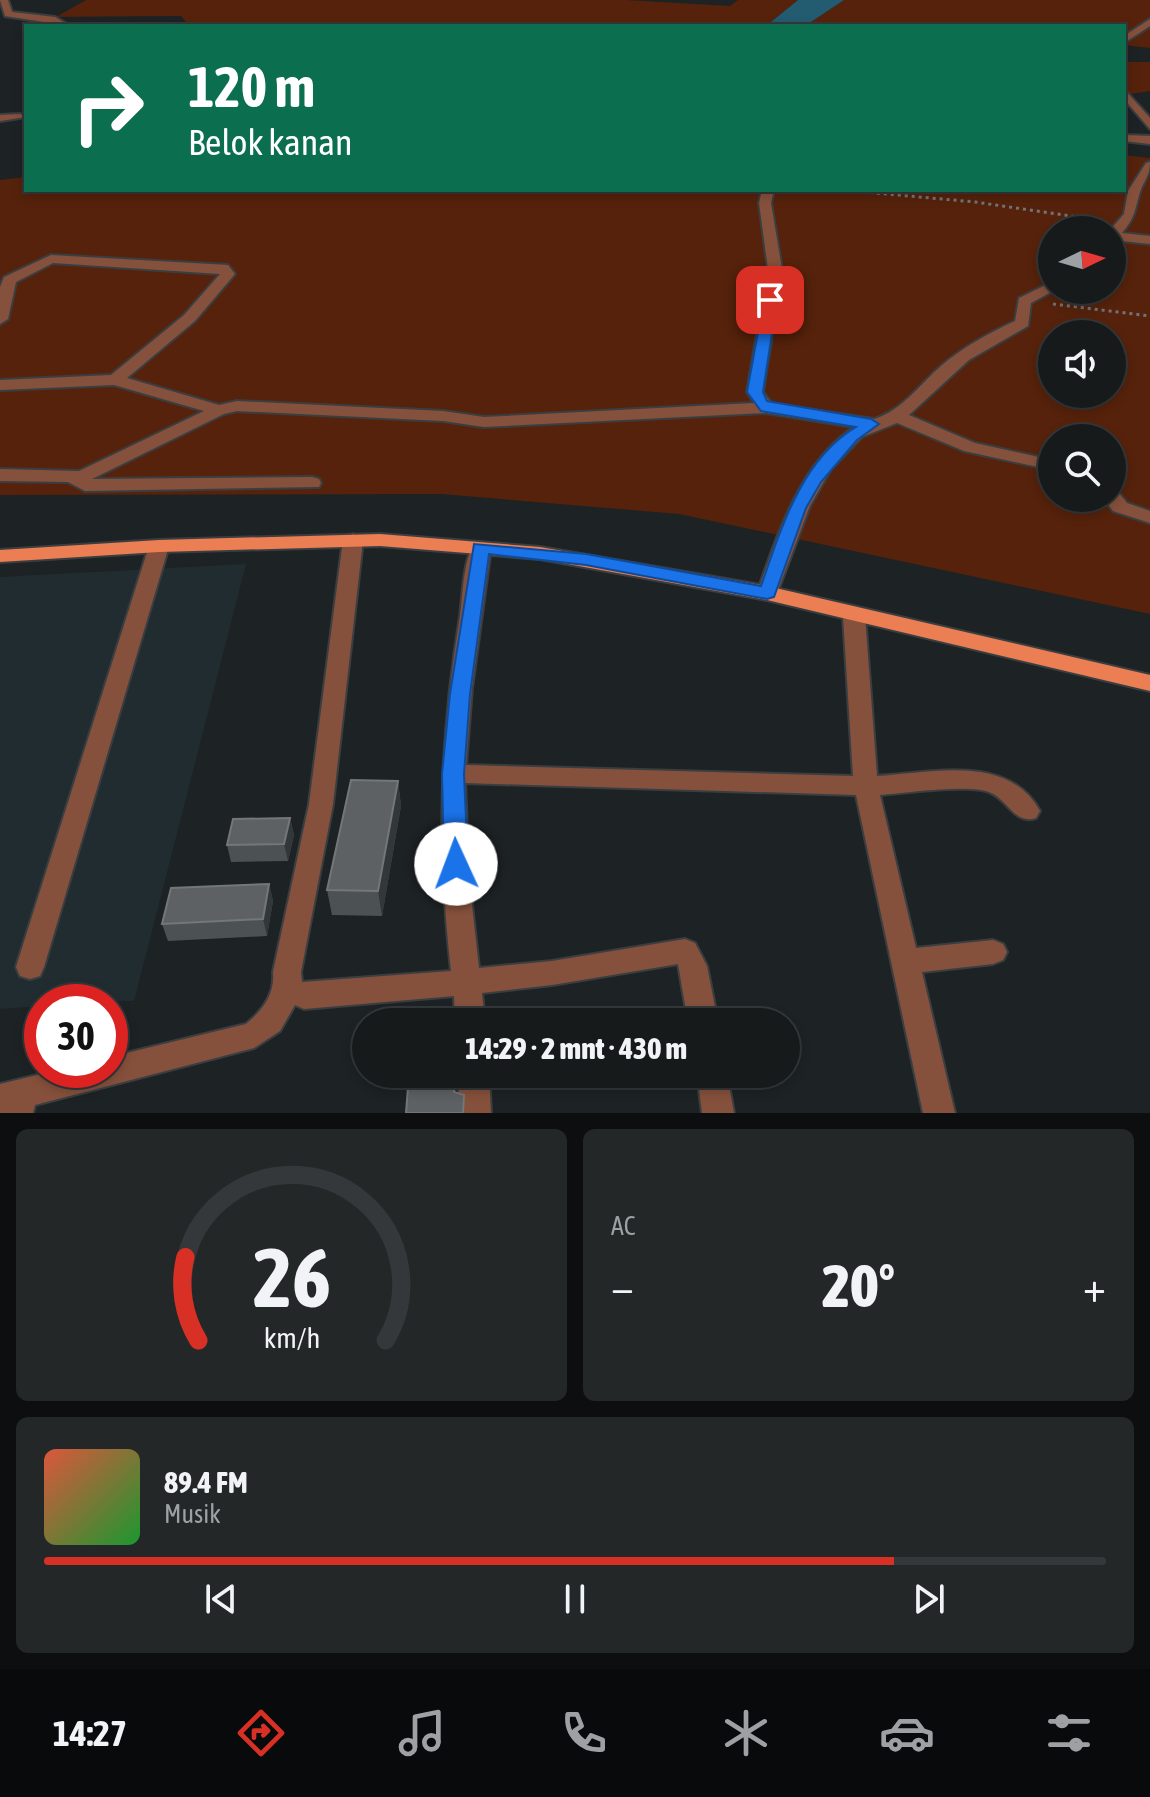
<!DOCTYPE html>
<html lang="id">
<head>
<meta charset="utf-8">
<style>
  body { margin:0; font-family:"Asap Condensed",sans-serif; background:#232728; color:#f1f3f6; height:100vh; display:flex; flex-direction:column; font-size:30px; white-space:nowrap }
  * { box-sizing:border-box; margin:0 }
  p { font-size:26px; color:#9ea1a3 }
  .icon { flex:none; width:44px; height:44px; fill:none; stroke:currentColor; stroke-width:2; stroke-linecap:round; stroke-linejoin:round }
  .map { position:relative; height:1113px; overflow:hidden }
  .side { display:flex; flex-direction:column; gap:16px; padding:16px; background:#0c0e0f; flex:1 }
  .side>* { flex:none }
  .guide { position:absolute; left:24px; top:24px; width:1102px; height:168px; border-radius:0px; box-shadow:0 4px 12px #0003,0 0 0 2px #35383a; background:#0b6e4f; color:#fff; overflow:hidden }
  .needle { width:52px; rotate:85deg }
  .fabs { position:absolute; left:1038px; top:216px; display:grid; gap:16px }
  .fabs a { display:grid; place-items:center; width:88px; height:88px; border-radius:50%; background:#161a1b; box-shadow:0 4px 12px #0003,0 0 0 2px #35383a; font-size:40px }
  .speed { position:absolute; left:24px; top:984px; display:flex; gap:16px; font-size:40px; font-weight:700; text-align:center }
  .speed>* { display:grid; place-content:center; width:104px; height:104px; border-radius:50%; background:#161a1b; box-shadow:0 4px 12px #0003,0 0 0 2px #35383a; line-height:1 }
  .speed .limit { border:12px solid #d22; background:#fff; color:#111 }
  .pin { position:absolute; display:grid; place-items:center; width:68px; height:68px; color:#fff; margin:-34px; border-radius:16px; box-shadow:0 4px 12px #0006 }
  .me { position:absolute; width:88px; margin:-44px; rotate:358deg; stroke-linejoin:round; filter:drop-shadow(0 0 6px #0008) }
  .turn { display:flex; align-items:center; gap:28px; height:168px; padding:0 32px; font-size:36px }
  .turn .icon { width:104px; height:104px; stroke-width:2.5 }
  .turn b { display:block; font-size:56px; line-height:68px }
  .big { font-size:60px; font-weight:800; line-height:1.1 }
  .side .widget { flex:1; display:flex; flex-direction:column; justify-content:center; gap:12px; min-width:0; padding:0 28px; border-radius:12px; background:#232728 }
  .side .dial { align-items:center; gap:0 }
  .dial svg { height:208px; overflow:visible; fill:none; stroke:#35383a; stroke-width:7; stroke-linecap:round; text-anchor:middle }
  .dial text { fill:#f1f3f6; stroke:none }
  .song { display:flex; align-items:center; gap:24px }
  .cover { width:96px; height:96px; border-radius:12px; background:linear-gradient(135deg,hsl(10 70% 55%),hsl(130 70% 35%)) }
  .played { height:8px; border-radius:4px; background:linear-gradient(90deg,#d93025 80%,#35383a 80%) }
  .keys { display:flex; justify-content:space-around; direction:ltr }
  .heat { display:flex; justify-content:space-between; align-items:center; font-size:44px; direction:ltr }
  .side .tiles { flex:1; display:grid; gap:16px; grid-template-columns:1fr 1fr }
  .widget:last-child { grid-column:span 2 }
  .trip { position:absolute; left:352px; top:1008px; width:448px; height:80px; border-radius:40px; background:#161a1b; box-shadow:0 4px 12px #0003,0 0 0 2px #35383a; font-weight:800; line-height:80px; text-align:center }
  .dock { display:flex; height:128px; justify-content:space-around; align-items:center; background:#090a0b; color:#9ea1a3 }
  .dock .icon { width:56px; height:56px }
  .dock .on { color:#d93025 }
  .dock b { font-size:36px; color:#f1f3f6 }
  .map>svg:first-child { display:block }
  .built { fill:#212c31 }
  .green { fill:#56220b; fill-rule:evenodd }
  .water { fill:#235b70 }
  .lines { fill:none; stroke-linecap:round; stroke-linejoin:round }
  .minor-casing { stroke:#3a3e40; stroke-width:4 }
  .major-casing { stroke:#3a3e40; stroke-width:4 }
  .path { stroke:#717577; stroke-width:3; stroke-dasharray:3 4; stroke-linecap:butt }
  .minor { fill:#86513c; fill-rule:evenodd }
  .major { fill:#eb7e52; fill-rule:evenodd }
  .wall { fill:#4c5154 }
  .shaded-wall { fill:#32373a }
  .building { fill:#5d6164; stroke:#73777a; stroke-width:2 }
  .route { fill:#1a73e8; stroke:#114b97; stroke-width:2 }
</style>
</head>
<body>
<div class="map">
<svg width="1150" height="1113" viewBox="0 0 1150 1113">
  <rect width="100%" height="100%" fill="#1d2224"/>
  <path class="built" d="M 246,564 L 134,1001 L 42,1002 L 42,1006 L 0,1009 L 0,577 Z"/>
  <path class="green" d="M 86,0 L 626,0 L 730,6 L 738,0 L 798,0 L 766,26 L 189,26 L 181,16 L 56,17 Z
    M 844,0 L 1150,0 L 1150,48 L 1124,45 L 1124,26 L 805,26 Z
    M 1124,62 L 1150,62 L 1150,91 L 1124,95 Z
    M 1124,155 L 1150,158 L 1150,614 L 679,514 L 441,494 L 0,495 L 0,180 L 26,177 L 26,190 L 1124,190 ZM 1052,230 L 1112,230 L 1112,290 L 1052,290 ZM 1052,334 L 1112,334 L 1112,394 L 1052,394 ZM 1052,438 L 1112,438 L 1112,498 L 1052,498 Z"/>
  <path class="water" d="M 798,0 L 844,0 L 805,26 L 766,26 Z"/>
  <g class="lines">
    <defs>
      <path id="minor" d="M 0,0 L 8,0 L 12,12 L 55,17 L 70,26 L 5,16 Z
        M 1150,19 L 1150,26 L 1124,43 L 1124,36 Z
        M 1124,89 L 1150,118 L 1150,129 L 1124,99 Z
        M 0,115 L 20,114 L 26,117 L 0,121 Z
        M 1124,135 L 1150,136 L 1150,144 L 1124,141 Z
        M 1150,162 C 1150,176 1144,180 1140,192 C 1134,212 1136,216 1122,233 L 1150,236 L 1150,244 L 1112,240 L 1110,230 L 1124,214 L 1128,191 L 1146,163 Z
        M 762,190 L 774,190 L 771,203 L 782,269 L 763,392 L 772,404 L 874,419 C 903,410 919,385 941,366 C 963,347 989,333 1015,321 L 1019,298 L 1052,282 L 1052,290 L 1055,290 L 1031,303 L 1028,326 L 969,360 L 909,415 L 975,443 L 1052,460 L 1052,470 L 964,451 L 897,423 L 862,437 L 831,469 L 810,506 L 777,593 L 767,600 L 757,593 C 778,534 799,464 854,427 L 766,413 L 484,427 L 443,421 L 237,411 L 224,414 L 92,479 L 312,477 L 319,479 L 321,483 L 319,487 L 85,491 L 68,482 L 0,481 L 0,469 L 79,471 L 204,411 L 114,385 L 0,390 L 0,380 L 111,375 L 184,315 L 220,274 L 53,263 L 16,282 L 8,319 L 0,324 L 0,287 L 4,277 L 51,255 L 228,265 L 235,274 L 195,321 L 127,378 L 219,405 L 237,401 L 443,411 L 484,417 L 754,403 L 747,392 L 768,269 L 759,203 Z
        M 1112,491 L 1119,493 L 1127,503 L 1150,511 L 1150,523 L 1113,511 L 1103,498 L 1112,498 Z
        M 353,534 L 363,540 L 333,804 L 301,972 L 302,982 L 451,971 C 437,846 440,740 460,616 C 463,594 463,562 474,544 L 481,542 L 491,548 L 472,688 L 466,765 L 853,776 L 843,616 L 854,609 L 865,616 L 877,776 C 931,773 1008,753 1040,811 L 1036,818 C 1014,825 1008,799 989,792 C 970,784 904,793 880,795 L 916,948 L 993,940 L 1003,944 L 1007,952 L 1003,960 L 993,964 L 922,972 L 955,1113 L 923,1113 L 856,795 L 465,783 L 469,878 L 479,968 L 552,961 L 685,939 L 695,943 L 707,966 L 718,1022 L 688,1022 L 678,964 L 552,985 L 482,993 L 485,1022 L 455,1022 L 454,996 L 304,1009 L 295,1005 L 280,1031 L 254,1048 L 35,1105 L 33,1113 L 0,1113 L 0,1084 L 58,1070 L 110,1070 L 110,1057 L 246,1024 C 263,1010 275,994 273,972 L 309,804 L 343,540 Z
        M 159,540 L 169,546 L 44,967 L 40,976 L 30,979 L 20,976 L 16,967 L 149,546 Z
        M 459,1074 L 489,1074 L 491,1113 L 459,1113 Z
        M 697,1074 L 727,1074 L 734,1113 L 702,1113 Z"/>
      <path id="major" d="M 380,534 L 540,547 L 767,586 L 1150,675 L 1150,691 L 767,600 L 540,559 L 380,546 L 159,552 L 0,562 L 0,550 L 159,540 Z"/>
    </defs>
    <use href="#minor" class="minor-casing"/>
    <use href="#major" class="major-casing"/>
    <path class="path" d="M 842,190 L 975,202 L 1106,221
      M 1053,304 L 1150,316"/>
    <use href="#minor" class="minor"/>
    <use href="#major" class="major"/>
  </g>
  <path class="wall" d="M 398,781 L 401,806 L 382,916 L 332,915 L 327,890 Z
    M 290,818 L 294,835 L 288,861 L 231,862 L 227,845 Z
    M 269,884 L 273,901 L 267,936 L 168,941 L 162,924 Z"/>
  <path class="shaded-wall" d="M 398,781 L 401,806 L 382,916 L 378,891 Z
    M 290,818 L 294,835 L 288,861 L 284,844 Z
    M 269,884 L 273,901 L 267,936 L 263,919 Z
    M 454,1074 L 456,1074 L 456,1113 L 454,1092 Z"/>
  <path class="building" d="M 351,780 L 398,781 L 378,891 L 327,890 Z
    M 290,818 L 284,844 L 227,845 L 233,819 Z
    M 269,884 L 263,919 L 162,924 L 171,888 Z
    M 409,1074 L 454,1074 L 454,1092 L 464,1095 L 463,1113 L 406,1113 Z"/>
  <path class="route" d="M 770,296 L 777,300 L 763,392 L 767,401 L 871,419 L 879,424 L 857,440 L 821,482 L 806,508 L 774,597 L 767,599 L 586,565 L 489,554 L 470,694 L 464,774 L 468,864 L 465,871 L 456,874 L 448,871 L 444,864 L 442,774 L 450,694 L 474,544 L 586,554 L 761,586 C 781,529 801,460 856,427 L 761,411 L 747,392 L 764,300 Z"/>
</svg>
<div class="fabs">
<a><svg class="needle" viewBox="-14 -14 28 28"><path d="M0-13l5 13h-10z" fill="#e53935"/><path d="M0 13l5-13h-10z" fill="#9ea1a3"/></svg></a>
<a><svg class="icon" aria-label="sound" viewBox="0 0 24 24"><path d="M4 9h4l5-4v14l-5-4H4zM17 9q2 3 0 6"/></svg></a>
<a><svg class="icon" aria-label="search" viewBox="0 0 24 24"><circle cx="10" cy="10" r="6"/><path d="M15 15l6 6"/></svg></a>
</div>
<div class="speed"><div class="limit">30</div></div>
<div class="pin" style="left:770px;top:300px;background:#d93025"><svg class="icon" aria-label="arrive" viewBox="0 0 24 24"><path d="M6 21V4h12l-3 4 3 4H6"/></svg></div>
<svg class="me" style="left:456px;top:864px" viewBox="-20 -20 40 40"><circle r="19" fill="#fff"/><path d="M0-13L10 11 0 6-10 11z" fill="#1a73e8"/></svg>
<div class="trip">14:29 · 2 mnt · 430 m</div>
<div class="guide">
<div class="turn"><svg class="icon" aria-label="right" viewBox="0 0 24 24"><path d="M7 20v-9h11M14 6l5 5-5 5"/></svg><div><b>120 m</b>Belok kanan</div></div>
</div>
</div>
<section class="side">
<div class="tiles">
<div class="widget dial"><svg viewBox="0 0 100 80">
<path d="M14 69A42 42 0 1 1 86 69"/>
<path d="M14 69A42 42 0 0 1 9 37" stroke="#d93025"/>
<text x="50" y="56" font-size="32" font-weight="700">26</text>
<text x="50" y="72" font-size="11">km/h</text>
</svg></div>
<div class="widget"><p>AC</p>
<div class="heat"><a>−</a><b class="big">20°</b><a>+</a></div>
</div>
<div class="widget">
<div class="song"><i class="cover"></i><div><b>89.4 FM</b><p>Musik</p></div></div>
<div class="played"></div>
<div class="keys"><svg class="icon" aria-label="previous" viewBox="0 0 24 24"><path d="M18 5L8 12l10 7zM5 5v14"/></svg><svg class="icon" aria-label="pause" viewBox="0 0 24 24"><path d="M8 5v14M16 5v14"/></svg><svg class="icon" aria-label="next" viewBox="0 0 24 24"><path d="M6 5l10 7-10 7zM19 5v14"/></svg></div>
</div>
</div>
</section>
<nav class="dock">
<b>14:27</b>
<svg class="icon on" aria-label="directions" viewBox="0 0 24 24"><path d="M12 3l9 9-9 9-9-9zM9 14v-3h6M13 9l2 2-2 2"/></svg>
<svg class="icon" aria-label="music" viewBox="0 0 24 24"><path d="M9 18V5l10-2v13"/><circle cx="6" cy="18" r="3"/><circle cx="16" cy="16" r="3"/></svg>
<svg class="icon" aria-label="phone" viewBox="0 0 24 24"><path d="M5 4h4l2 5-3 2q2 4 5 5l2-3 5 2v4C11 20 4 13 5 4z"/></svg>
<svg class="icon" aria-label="climate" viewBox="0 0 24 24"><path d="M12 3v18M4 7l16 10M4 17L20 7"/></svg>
<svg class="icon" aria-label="car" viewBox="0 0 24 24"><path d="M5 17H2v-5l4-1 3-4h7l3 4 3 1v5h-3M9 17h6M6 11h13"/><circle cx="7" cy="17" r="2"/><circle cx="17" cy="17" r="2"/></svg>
<svg class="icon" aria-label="filters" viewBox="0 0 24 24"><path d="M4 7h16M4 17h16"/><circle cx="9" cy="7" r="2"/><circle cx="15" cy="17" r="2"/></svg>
</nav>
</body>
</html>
